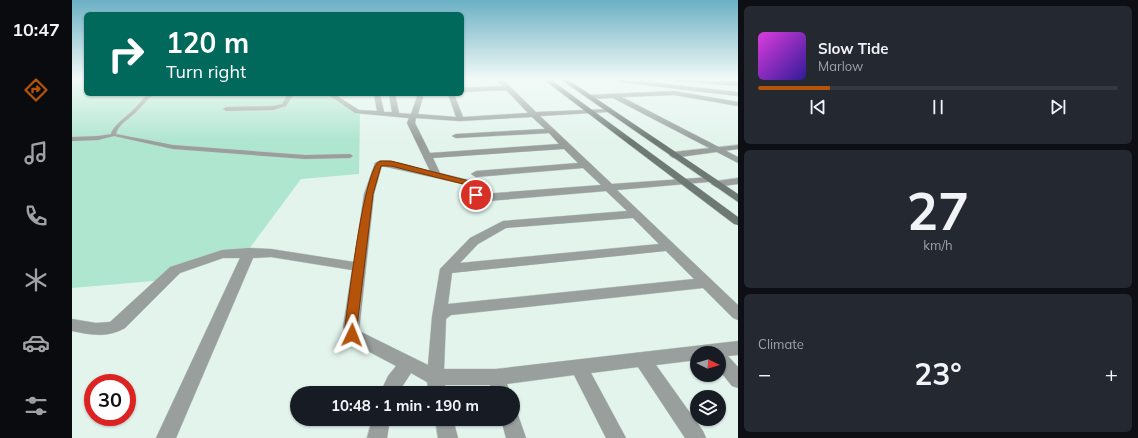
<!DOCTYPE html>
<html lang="en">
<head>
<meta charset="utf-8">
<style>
  body { margin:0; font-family:Mulish,sans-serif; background:#242831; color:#f1f3f6; height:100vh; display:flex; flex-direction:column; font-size:15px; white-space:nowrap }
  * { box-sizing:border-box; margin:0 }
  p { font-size:13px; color:#9ea1a6 }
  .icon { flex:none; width:22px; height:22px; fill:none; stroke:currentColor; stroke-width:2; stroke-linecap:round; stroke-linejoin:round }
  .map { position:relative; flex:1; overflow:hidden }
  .drawer { display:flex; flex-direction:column; gap:6px; padding:6px; background:#0d0f14; width:400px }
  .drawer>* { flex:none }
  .guide { position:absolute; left:12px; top:12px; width:380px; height:84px; border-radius:6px; box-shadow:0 1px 3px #0004; background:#00695c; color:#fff; overflow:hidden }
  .needle { width:26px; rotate:95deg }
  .fabs { position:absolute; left:618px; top:346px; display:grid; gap:8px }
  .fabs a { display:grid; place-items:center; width:36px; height:36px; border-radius:50%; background:#171b24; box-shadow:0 1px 3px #0004; font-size:20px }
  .speed { position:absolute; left:12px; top:374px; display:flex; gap:8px; font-size:20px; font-weight:700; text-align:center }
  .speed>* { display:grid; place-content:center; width:52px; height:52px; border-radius:50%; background:#171b24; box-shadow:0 1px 3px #0004; line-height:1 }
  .speed .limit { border:6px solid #d22; background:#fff; color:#111 }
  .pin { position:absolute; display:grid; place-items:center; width:34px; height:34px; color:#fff; margin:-17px; border:2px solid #fff; border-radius:50%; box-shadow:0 1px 4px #0007 }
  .me { position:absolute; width:44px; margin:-22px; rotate:2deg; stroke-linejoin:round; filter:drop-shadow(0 0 3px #0008) }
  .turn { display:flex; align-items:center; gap:14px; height:84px; padding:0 16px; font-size:18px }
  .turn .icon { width:52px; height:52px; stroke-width:2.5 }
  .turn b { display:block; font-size:28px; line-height:34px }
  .big { font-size:30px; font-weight:700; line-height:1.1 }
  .drawer .widget { flex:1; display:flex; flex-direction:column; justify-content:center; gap:6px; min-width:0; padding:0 14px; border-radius:6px; background:#242831 }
  .drawer .dial { align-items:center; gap:0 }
  .dial b { font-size:52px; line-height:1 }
  .song { display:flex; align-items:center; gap:12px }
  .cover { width:48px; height:48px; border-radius:6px; background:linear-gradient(135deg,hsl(300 70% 55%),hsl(250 70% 35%)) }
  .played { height:4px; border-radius:2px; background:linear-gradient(90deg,#b45309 20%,#363941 20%) }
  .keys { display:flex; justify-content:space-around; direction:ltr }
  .heat { display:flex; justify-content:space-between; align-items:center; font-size:22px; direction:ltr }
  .trip { position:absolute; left:218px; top:386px; width:230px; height:40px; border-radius:20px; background:#171b24; box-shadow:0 1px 3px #0004; font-weight:700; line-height:40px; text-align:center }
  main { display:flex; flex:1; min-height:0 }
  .dock { display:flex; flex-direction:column; width:72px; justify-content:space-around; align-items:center; background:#090b0e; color:#9ea1a6 }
  .dock .icon { width:28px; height:28px }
  .dock .active { color:#b45309 }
  .dock b { font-size:18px; color:#f1f3f6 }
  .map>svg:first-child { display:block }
  .green { fill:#afe6d0 }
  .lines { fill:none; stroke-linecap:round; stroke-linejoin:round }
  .service-casing { stroke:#c2d1cb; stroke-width:1 }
  .minor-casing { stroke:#c2d1cb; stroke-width:1 }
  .tertiary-casing { stroke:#c2d1cb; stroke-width:1 }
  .secondary-casing { stroke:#c2d1cb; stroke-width:1 }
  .service { fill:#989f9c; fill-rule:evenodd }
  .minor { fill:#989f9c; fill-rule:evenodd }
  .tertiary { fill:#989f9c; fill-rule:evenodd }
  .secondary { fill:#6e7874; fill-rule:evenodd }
  .route { fill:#b45309; stroke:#753606 }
</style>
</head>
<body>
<main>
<nav class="dock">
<b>10:47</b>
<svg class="icon active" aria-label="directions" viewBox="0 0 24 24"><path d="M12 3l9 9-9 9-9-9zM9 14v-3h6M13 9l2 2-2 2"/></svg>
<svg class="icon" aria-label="music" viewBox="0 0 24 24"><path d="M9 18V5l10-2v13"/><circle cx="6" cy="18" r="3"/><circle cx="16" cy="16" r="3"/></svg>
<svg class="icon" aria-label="phone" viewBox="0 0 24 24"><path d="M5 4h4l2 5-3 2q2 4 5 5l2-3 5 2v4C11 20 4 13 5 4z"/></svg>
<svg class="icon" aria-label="climate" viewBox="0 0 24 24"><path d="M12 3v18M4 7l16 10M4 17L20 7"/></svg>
<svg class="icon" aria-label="car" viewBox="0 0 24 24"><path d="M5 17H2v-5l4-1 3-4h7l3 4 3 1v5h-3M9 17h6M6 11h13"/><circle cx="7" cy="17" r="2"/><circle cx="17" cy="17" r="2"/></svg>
<svg class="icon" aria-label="filters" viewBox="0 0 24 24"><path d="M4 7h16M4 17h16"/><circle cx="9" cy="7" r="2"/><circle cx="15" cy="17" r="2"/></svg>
</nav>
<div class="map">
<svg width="666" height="438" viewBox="0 0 666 438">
  <rect width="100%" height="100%" fill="#e3f4ed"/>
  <path class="green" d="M 0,79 L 14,79 L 14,94 L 256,94 L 288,114 L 287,174 L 229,179 L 177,249 L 156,250 L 93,280 L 0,288 Z"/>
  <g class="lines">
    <defs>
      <path id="service" d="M 77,94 L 82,94 C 75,100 72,104 66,110 C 59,118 46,124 44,134 L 101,145 L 233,155 L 278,154 L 281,156 L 278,158 L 233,159 L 101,149 L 42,136 L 26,140 L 0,141 L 0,137 L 26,136 L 39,134 L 39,133 C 44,123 53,118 61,110 C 67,105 70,98 77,94 Z"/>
      <path id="minor" d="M 423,79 L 430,79 L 464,112 L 538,109 L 539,110 L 536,112 L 468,116 L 540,184 L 639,177 L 641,179 L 636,182 L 545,190 L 666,305 L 666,320 L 661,318 L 631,288 L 379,315 L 374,319 L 372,369 L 424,369 L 666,341 L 666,355 L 656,356 L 666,367 L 666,388 L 660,386 L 647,370 L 647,353 L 625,353 L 625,360 L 584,365 L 631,431 L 634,438 L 613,438 L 566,367 L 519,373 L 554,438 L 534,438 L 502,375 L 435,384 L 438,393 L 420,393 L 418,385 L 373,385 L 375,393 L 357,393 L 355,382 L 339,373 L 326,393 L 308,393 L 316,376 L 324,366 L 275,340 L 271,327 L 280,270 L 199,257 L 181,258 L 104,438 L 84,438 L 168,258 L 151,258 L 108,273 L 53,328 C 35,338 20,335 0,331 L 0,319 L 24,323 L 38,322 L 98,267 L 150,250 L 177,248 L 199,249 L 282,262 L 292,194 L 303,163 C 311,156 346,168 358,171 L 335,123 L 337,118 L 283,113 L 255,94 L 262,94 L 287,110 L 305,111 L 302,94 L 308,94 L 312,112 L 320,112 L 317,94 L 323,94 L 327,113 L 339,114 L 345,97 L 341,94 L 348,94 L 351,97 L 346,114 L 384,117 L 376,94 L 382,94 L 391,117 L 456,113 L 434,90 L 390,92 L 390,88 L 430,86 ZM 460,117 L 473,129 L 384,134 L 380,136 L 384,138 L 477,133 L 487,144 L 358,153 L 343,123 L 344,118 L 388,121 ZM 492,149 L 506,163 L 404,171 L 399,174 L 404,177 L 511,168 L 529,185 L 411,194 L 397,180 L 368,173 L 361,158 ZM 310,166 L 391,184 L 404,199 L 416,201 L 534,191 L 555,211 L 431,221 L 398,238 L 368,269 L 360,317 L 356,365 L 287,331 L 302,194 ZM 561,218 L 587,244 L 388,263 L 406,244 L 434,228 ZM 594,251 L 622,279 L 376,304 L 380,273 Z
        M 548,79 L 666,92 L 666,96 L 546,82 L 546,80 Z
        M 601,79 L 666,82 L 666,86 L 604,81 Z
        M 602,91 L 666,102 L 666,106 L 602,95 L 550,97 L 666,157 L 666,163 L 541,98 L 517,99 L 514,97 L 517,95 Z
        M 216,94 L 222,94 L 214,106 L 201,110 L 154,111 L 151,109 L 154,107 L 201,106 L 210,104 Z
        M 666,178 L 666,184 L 644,187 L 639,184 L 644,181 Z
        M 441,411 L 445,412 L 454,438 L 434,438 L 429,419 L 441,419 Z
        M 300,419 L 318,419 L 315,438 L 295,438 Z
        M 363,419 L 381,419 L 386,438 L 366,438 Z"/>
      <path id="tertiary" d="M 666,145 L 666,149 L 601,158 L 597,155 L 601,152 Z"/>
      <path id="secondary" d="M 471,79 L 478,79 L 666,217 L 666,225 L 662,224 Z
        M 488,79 L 495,79 L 666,194 L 666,202 Z"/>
    </defs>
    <use href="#service" class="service-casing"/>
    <use href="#minor" class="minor-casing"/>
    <use href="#tertiary" class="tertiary-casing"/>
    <use href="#secondary" class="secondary-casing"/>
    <use href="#service" class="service"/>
    <use href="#minor" class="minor"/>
    <use href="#tertiary" class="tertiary"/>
    <use href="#secondary" class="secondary"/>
  </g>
  <linearGradient id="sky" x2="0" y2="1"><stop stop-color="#6bb0c4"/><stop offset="0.56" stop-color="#f2faf7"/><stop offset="1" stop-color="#f2faf7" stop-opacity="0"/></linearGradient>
  <rect width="666" height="141" fill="url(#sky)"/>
  <path class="route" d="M 308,161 L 319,161 L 397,181 L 409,195 L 407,196 L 402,196 L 391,184 L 319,166 L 309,166 L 301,194 L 285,327 L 286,335 L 284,339 L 280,340 L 275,339 L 273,327 C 276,304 292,166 308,161 Z"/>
</svg>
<div class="fabs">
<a><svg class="needle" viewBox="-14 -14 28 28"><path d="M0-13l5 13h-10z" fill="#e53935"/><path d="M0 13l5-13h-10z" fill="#9ea1a6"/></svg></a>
<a><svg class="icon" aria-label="layers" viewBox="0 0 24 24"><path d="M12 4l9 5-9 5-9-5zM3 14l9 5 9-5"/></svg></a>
</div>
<div class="speed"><div class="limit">30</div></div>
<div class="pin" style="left:404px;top:195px;background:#d93025"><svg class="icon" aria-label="arrive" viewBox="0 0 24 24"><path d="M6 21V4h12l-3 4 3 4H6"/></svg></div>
<svg class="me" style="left:280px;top:335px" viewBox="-20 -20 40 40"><path d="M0-17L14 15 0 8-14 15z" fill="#b45309" stroke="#fff" stroke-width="4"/></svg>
<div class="trip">10:48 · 1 min · 190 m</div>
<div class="guide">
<div class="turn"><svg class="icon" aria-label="right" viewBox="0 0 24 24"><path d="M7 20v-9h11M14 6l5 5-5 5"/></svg><div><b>120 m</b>Turn right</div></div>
</div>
</div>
<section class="drawer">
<div class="widget">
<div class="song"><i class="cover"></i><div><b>Slow Tide</b><p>Marlow</p></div></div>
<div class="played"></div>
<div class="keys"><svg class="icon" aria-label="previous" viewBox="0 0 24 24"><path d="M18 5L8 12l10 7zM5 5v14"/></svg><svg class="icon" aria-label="pause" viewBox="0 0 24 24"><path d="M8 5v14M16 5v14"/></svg><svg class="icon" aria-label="next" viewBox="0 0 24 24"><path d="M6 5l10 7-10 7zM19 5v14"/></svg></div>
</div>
<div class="widget dial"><b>27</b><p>km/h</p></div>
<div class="widget"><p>Climate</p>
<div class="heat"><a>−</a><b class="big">23°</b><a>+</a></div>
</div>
</section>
</main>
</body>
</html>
